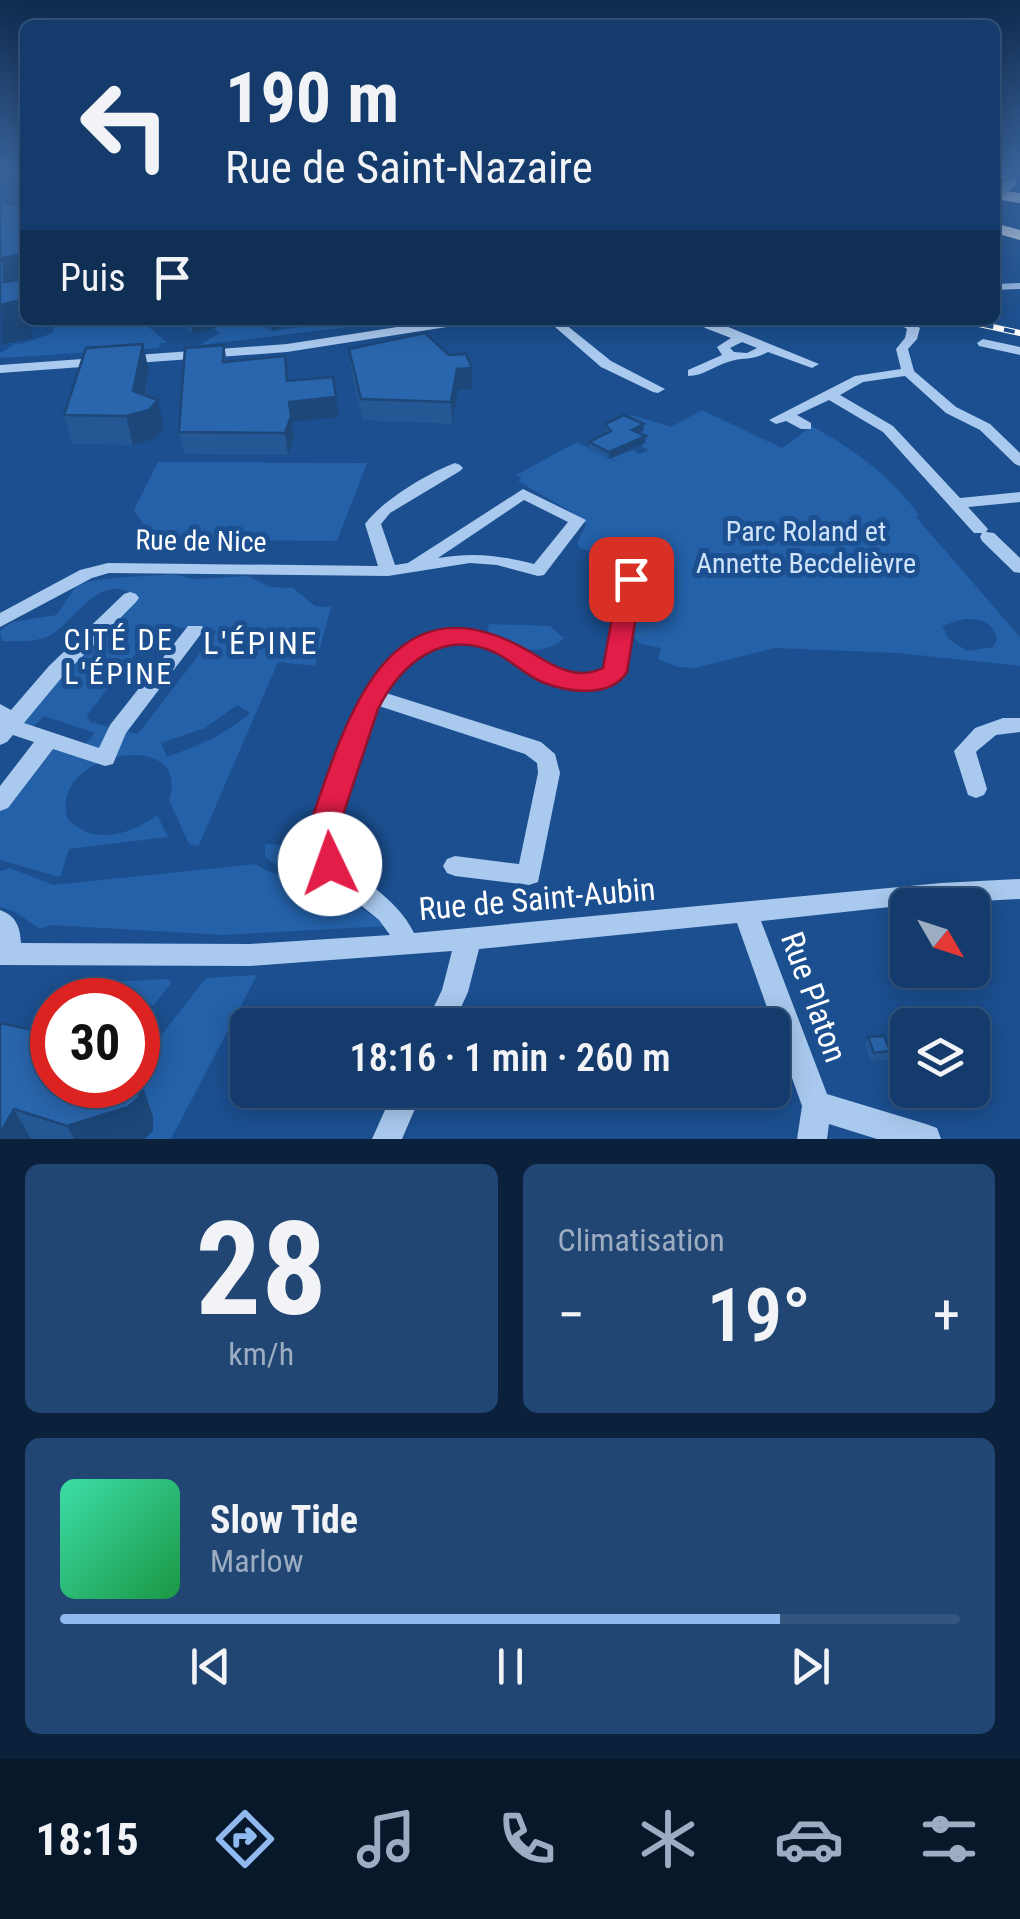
<!DOCTYPE html>
<html lang="fr">
<head>
<meta charset="utf-8">
<style>
  body { margin:0; font-family:"Roboto Condensed",sans-serif; background:#214673; color:#f1f3f6; height:100vh; display:flex; flex-direction:column; font-size:38px; white-space:nowrap }
  * { box-sizing:border-box; margin:0 }
  p { font-size:32px; color:#9dadc1 }
  .icon { flex:none; width:55px; height:55px; fill:none; stroke:currentColor; stroke-width:2; stroke-linecap:round; stroke-linejoin:round }
  .map { position:relative; height:1139px; overflow:hidden }
  .drawer { display:flex; flex-direction:column; gap:25px; padding:25px; background:#0b203b; flex:1 }
  .drawer>* { flex:none }
  .hud { position:absolute; left:20px; top:20px; width:980px; height:305px; border-radius:15px; box-shadow:0 5px 25px #0003,0 0 0 2px #33557e; background:#143b6b; color:#f1f3f6; overflow:hidden }
  .needle { width:65px; rotate:129deg }
  .controls { position:absolute; left:890px; top:888px; display:grid; gap:20px }
  .controls a { display:grid; place-items:center; width:100px; height:100px; border-radius:15px; background:#143b6b; box-shadow:0 5px 25px #0003,0 0 0 2px #33557e; font-size:50px }
  .speed { position:absolute; left:30px; top:978px; display:flex; gap:20px; font-size:50px; font-weight:700; text-align:center }
  .speed>* { display:grid; place-content:center; width:130px; height:130px; border-radius:50%; background:#143b6b; box-shadow:0 5px 25px #0003,0 0 0 2px #33557e; line-height:1 }
  .speed .limit { border:15px solid #d22; background:#fff; color:#111 }
  .pin { position:absolute; display:grid; place-items:center; width:85px; height:85px; color:#fff; margin:-42px; border-radius:20px; box-shadow:0 5px 15px #0006 }
  .me { position:absolute; width:110px; margin:-55px; rotate:357deg; stroke-linejoin:round; filter:drop-shadow(0 0 8px #0008) }
  .turn { display:flex; align-items:center; gap:35px; height:210px; padding:0 40px; font-size:45px }
  .turn .icon { width:130px; height:130px; stroke-width:2.5 }
  .turn b { display:block; font-size:70px; line-height:85px }
  .then { display:flex; align-items:center; height:95px; padding:0 40px; background:#0003; gap:20px; font-size:38px }
  .big { font-size:75px; font-weight:600; line-height:1.1 }
  .drawer .tile { flex:1; display:flex; flex-direction:column; justify-content:center; gap:15px; min-width:0; padding:0 35px; border-radius:15px; background:#214673 }
  .drawer .dial { align-items:center; gap:0 }
  .dial b { font-size:130px; line-height:1 }
  .song { display:flex; align-items:center; gap:30px }
  .cover { width:120px; height:120px; border-radius:15px; background:linear-gradient(135deg,hsl(160 70% 55%),hsl(140 70% 35%)) }
  .played { height:10px; border-radius:5px; background:linear-gradient(90deg,#90b9f0 80%,#33557e 80%) }
  .keys { display:flex; justify-content:space-around; direction:ltr }
  .heat { display:flex; justify-content:space-between; align-items:center; font-size:55px; direction:ltr }
  .drawer .tiles { flex:1; display:grid; gap:25px; grid-template-columns:1fr 1fr }
  .tile:last-child { grid-column:span 2 }
  .trip { position:absolute; left:230px; top:1008px; width:560px; height:100px; border-radius:15px; background:#143b6b; box-shadow:0 5px 25px #0003,0 0 0 2px #33557e; font-weight:600; line-height:100px; text-align:center }
  .menu { display:flex; height:160px; justify-content:space-around; align-items:center; background:#08182b; color:#9dadc1 }
  .menu .icon { width:70px; height:70px }
  .menu .current { color:#90b9f0 }
  .menu b { font-size:45px; color:#f1f3f6 }
  .map>svg:first-child { display:block }
  .green { fill:#2461a8; fill-rule:evenodd }
  .lines { fill:none; stroke-linecap:round; stroke-linejoin:round }
  .minor { fill:#a9c9ee; fill-rule:evenodd }
  .highway { fill:#fff; fill-rule:evenodd }
  .tram { stroke:#fff; stroke-width:2.5 }
  .rail-casing { stroke:#fff; stroke-width:6 }
  .rail { stroke:#1b4f8f; stroke-width:4; stroke-dasharray:11; stroke-linecap:butt }
  .minor-bridge { stroke:#a9c9ee; stroke-width:10 }
  .wall { fill:#245895 }
  .shaded-wall { fill:#1d4779 }
  .building { fill:#2a66ad; stroke:#1d4779; stroke-width:2.5 }
  .route { fill:#e11d48; stroke:#92132f; stroke-width:2.5 }
  .labels { text-anchor:middle; dominant-baseline:central; stroke-width:10; stroke-linejoin:round; paint-order:stroke }
  .park-label { font-size:28px; fill:#cfe3fa; stroke:#1b4f8f }
  .street-label { font-size:28px; fill:#fff; stroke:#1b4f8f }
  .neighbourhood-label { font-size:30px; letter-spacing:2.5px; fill:#fff; stroke:#1b4f8f }
  .quarter-label { font-size:32px; letter-spacing:2.5px; fill:#fff; stroke:#1b4f8f }
  .near-street-label { font-size:32px; fill:#fff; stroke:#1b4f8f }
</style>
</head>
<body>
<div class="map">
<svg width="1020" height="1139" viewBox="0 0 1020 1139">
  <rect width="100%" height="100%" fill="#1b4f8f"/>
  <path class="green" d="M 68,320 L 141,320 L 167,343 L 160,343 L 159,348 L 0,358 L 0,353 L 14,345 L 7,343 L 21,344 L 53,333 L 54,324 Z
    M 205,320 L 248,320 L 272,331 L 355,320 L 405,320 L 200,345 L 220,333 Z
    M 702,410 L 782,448 L 812,426 C 854,450 890,475 919,515 L 916,517 L 1020,637 L 1020,666 L 898,653 L 775,648 L 695,668 L 678,667 L 658,659 L 661,648 L 640,644 L 630,633 L 639,614 L 644,550 L 637,543 L 593,552 L 580,548 L 577,543 L 586,525 L 580,517 L 518,481 L 522,478 L 516,475 L 577,442 L 622,465 L 611,458 L 633,450 L 640,454 L 648,450 L 641,446 L 644,443 L 632,437 L 642,431 L 622,421 L 632,415 L 671,427 ZM 964,619 C 980,619 993,621 997,639 L 993,647 L 967,651 L 949,639 L 942,626 Z
    M 158,462 L 367,463 L 337,541 L 134,539 L 142,522 L 134,510 Z
    M 172,574 L 195,579 L 248,576 L 270,587 L 293,588 L 315,606 L 331,607 L 315,666 L 278,662 L 198,847 L 189,844 L 169,800 C 193,725 46,752 68,819 C 93,846 131,835 157,815 L 168,837 L 69,849 L 60,877 L 0,860 L 0,802 L 47,741 L 80,750 L 95,733 L 44,716 L 27,733 L 12,727 L 132,594 C 100,573 75,620 51,635 C 38,642 17,642 2,641 L 0,631 L 12,622 L 56,615 C 64,607 68,596 75,588 C 86,576 153,577 172,574 ZM 164,626 L 217,631 L 138,734 L 90,722 L 87,715 L 152,633 ZM 237,705 L 250,713 C 225,735 198,746 167,757 L 161,743 L 205,728 Z
    M 489,624 L 550,626 L 564,638 C 538,660 516,647 487,634 Z
    M 265,844 L 319,847 L 311,861 C 292,869 279,872 265,856 Z
    M 256,864 C 277,880 296,877 317,864 L 348,900 L 388,926 L 223,935 L 51,925 L 41,929 C 25,921 18,910 0,907 L 0,871 L 10,868 L 53,885 Z
    M 257,975 L 171,1139 L 144,1139 L 154,1128 L 138,1065 L 206,978 Z
    M 167,979 L 172,982 L 153,1006 L 133,993 L 89,983 Z"/>
  <g class="lines">
    <path class="minor" d="M 1020,283 L 1020,289 L 995,290 L 995,284 Z
      M 443,320 L 472,320 L 466,324 L 287,352 L 0,373 L 0,365 L 287,344 Z
      M 547,320 L 560,320 L 611,361 L 665,389 L 658,393 L 653,392 L 601,367 Z
      M 699,320 L 711,320 L 819,364 L 812,368 L 768,352 C 748,362 744,356 728,362 C 714,366 703,376 688,376 L 688,370 L 722,355 L 717,347 L 731,338 L 705,328 ZM 742,342 L 757,348 L 747,353 L 734,352 L 730,348 Z
      M 893,320 L 908,320 L 920,328 L 917,339 L 908,349 L 914,371 L 956,407 L 990,424 L 1020,453 L 1020,466 L 1015,464 L 980,430 L 946,413 L 905,376 L 863,382 L 840,395 L 893,426 L 960,498 L 1020,492 L 1020,502 L 968,507 L 988,529 L 986,532 L 994,533 L 1020,558 L 1020,573 L 1014,572 L 982,541 L 980,537 L 982,533 L 974,533 L 883,432 L 829,400 L 797,415 L 811,423 L 811,429 L 801,429 L 786,421 L 776,424 L 769,420 L 855,376 L 901,369 L 896,349 L 905,338 L 907,329 Z
      M 983,339 L 1020,347 L 1020,355 L 979,346 L 977,343 Z
      M 455,463 L 460,465 L 463,468 L 460,471 L 390,513 L 381,524 L 395,565 L 408,563 L 523,489 L 586,520 L 544,575 L 538,576 L 497,565 L 470,563 L 388,576 L 109,573 L 92,578 L 0,627 L 0,613 L 80,570 L 108,563 L 378,566 L 365,524 C 383,500 426,474 455,463 ZM 524,500 L 568,522 L 534,564 C 498,555 475,552 438,558 Z
      M 636,543 L 645,548 L 622,678 C 607,683 593,689 576,688 C 549,685 527,668 504,656 C 453,629 414,645 386,693 L 541,742 L 555,754 L 560,773 L 538,882 L 529,885 L 455,876 L 447,873 L 443,866 L 447,859 L 455,856 L 519,864 L 538,773 L 537,763 L 525,754 L 379,706 L 340,810 L 331,846 C 355,880 396,895 414,933 L 941,883 L 1020,879 L 1020,899 L 908,905 L 761,921 L 827,1094 L 926,1124 L 937,1128 L 941,1139 L 877,1139 L 829,1124 L 827,1139 L 797,1139 L 802,1106 L 737,923 L 479,949 L 468,992 L 453,1025 L 425,1025 L 442,990 L 452,951 L 250,966 L 0,965 L 0,910 C 16,916 20,926 21,943 L 250,944 L 390,935 L 379,920 L 332,882 L 307,847 C 312,821 323,799 332,775 C 341,751 352,727 360,704 C 362,697 360,697 365,691 C 397,650 427,618 485,634 C 527,646 561,685 606,669 L 627,548 Z
      M 130,592 L 136,594 L 139,598 L 136,602 L 63,676 L 24,723 L 99,748 L 110,725 L 188,626 L 202,626 L 204,630 L 126,733 L 113,764 L 105,766 L 53,749 L 8,808 L 0,811 L 0,786 L 34,742 L 13,735 L 7,742 L 0,745 L 0,704 L 11,710 L 49,666 L 124,594 Z
      M 1003,718 L 1020,718 L 1020,732 L 996,735 L 978,750 L 976,752 L 987,789 L 984,795 L 976,798 L 968,795 L 954,751 L 975,728 Z
      M 394,1090 L 423,1090 L 402,1139 L 372,1139 Z"/>
    <path class="highway" d="M 995,189 L 1020,193 L 1020,203 L 995,199 Z
      M 995,223 L 1020,230 L 1020,240 L 995,233 Z"/>
    <path class="tram" d="M 995,185 L 1013,170"/>
    <defs>
      <path id="rail" d="M 961,320 L 1020,333"/>
    </defs>
    <use href="#rail" class="rail-casing"/>
    <use href="#rail" class="rail"/>
    <path class="minor-bridge" d="M 995,196 L 1012,182"/>
  </g>
  <path class="wall" d="M 176,320 L 213,320 L 215,328 L 193,334 Z
    M 248,320 L 301,320 L 272,331 Z
    M 224,345 L 227,362 L 289,381 L 339,417 L 292,422 L 294,438 L 288,455 L 184,454 L 179,432 Z
    M 349,349 L 449,355 L 472,368 L 472,389 L 458,390 L 452,424 L 363,420 L 351,370 Z
    M 149,371 L 145,395 L 164,428 L 155,439 L 133,445 L 72,444 L 64,415 Z
    M 605,424 L 644,424 L 643,431 L 639,433 L 645,443 L 609,459 L 589,449 L 589,442 L 606,433 Z
    M 52,1034 L 153,1116 L 153,1131 L 144,1139 L 0,1139 Z
    M 868,1037 L 890,1051 L 887,1060 L 871,1061 L 865,1046 Z"/>
  <path class="shaded-wall" d="M 25,253 L 25,281 L 20,282 L 25,301 L 25,320 L 30,320 L 32,338 L 1,345 L 0,259 Z
    M 190,320 L 213,320 L 215,328 L 193,334 Z
    M 270,320 L 301,320 L 272,331 Z
    M 143,344 L 149,371 L 141,412 L 158,400 L 164,428 L 155,439 L 133,445 L 126,416 Z
    M 472,368 L 472,389 L 458,390 L 452,424 L 451,402 L 457,369 Z
    M 336,397 L 339,417 L 292,422 L 289,402 Z
    M 291,417 L 294,438 L 288,455 L 285,433 Z
    M 644,424 L 643,431 L 632,437 L 632,430 Z
    M 646,436 L 645,443 L 609,459 L 609,452 Z
    M 138,1074 L 153,1116 L 153,1131 L 144,1139 L 74,1139 L 67,1126 L 138,1077 Z
    M 14,1109 L 31,1139 L 0,1139 L 0,1133 Z"/>
  <path class="building" d="M 0,198 L 11,205 L 25,202 L 25,253 L 0,259 Z
    M 0,260 L 4,261 L 4,282 L 19,280 L 21,300 L 0,305 Z
    M 425,333 L 449,355 L 466,354 L 472,368 L 457,369 L 451,402 L 361,399 L 349,349 Z
    M 143,344 L 133,391 L 158,400 L 149,410 L 126,416 L 64,415 L 86,348 Z
    M 224,345 L 223,362 L 285,356 L 287,381 L 333,377 L 336,397 L 289,402 L 291,417 L 285,433 L 179,432 L 185,348 Z
    M 624,415 L 644,424 L 632,430 L 646,436 L 609,452 L 589,442 L 611,431 L 605,424 Z
    M 0,1023 L 52,1034 L 52,1085 L 138,1085 L 138,1077 L 139,1083 L 139,1098 L 128,1107 L 67,1126 L 14,1109 L 0,1133 Z
    M 884,1036 L 890,1051 L 874,1053 L 868,1037 Z"/>
  <linearGradient id="sky" x2="0" y2="1"><stop stop-color="#0f2b4f"/><stop offset="0.52" stop-color="#39639b"/><stop offset="1" stop-color="#39639b" stop-opacity="0"/></linearGradient>
  <rect width="1020" height="329" fill="url(#sky)"/>
  <path class="route" d="M 631,572 L 642,579 L 627,672 C 610,699 567,692 542,682 C 525,675 512,661 496,653 C 443,628 401,663 378,709 L 334,842 L 345,864 L 340,873 L 330,876 L 319,873 L 304,842 C 341,738 381,562 532,653 C 553,666 577,681 603,668 L 619,579 Z"/>
  <g class="labels">
    <g class="park-label">
      <text x="806" y="531">Parc Roland et<tspan x="806" dy="32">Annette Becdelièvre</tspan></text>
    </g>
    <g class="street-label">
      <text transform="translate(201 541) rotate(1)">Rue de Nice</text>
    </g>
    <g class="neighbourhood-label">
      <text x="119" y="639">CITÉ DE<tspan x="119" dy="34">L'ÉPINE</tspan></text>
    </g>
    <g class="quarter-label">
      <text x="261" y="643">L'ÉPINE</text>
    </g>
    <g class="near-street-label">
      <text transform="translate(537 899) rotate(-5)">Rue de Saint-Aubin</text>
      <text transform="translate(814 997) rotate(70)">Rue Platon</text>
    </g>
  </g>
</svg>
<div class="controls">
<a><svg class="needle" viewBox="-14 -14 28 28"><path d="M0-13l5 13h-10z" fill="#e53935"/><path d="M0 13l5-13h-10z" fill="#9dadc1"/></svg></a>
<a><svg class="icon" aria-label="layers" viewBox="0 0 24 24"><path d="M12 4l9 5-9 5-9-5zM3 14l9 5 9-5"/></svg></a>
</div>
<div class="speed"><div class="limit">30</div></div>
<div class="pin" style="left:631px;top:579px;background:#d93025"><svg class="icon" aria-label="arrive" viewBox="0 0 24 24"><path d="M6 21V4h12l-3 4 3 4H6"/></svg></div>
<svg class="me" style="left:330px;top:864px" viewBox="-20 -20 40 40"><circle r="19" fill="#fff"/><path d="M0-13L10 11 0 6-10 11z" fill="#e11d48"/></svg>
<div class="trip">18:16 · 1 min · 260 m</div>
<div class="hud">
<div class="turn"><svg class="icon" aria-label="left" viewBox="0 0 24 24"><path d="M17 20v-9H6M10 6l-5 5 5 5"/></svg><div><b>190 m</b>Rue de Saint-Nazaire</div></div>
<div class="then">Puis<svg class="icon" aria-label="arrive" viewBox="0 0 24 24"><path d="M6 21V4h12l-3 4 3 4H6"/></svg></div>
</div>
</div>
<section class="drawer">
<div class="tiles">
<div class="tile dial"><b>28</b><p>km/h</p></div>
<div class="tile"><p>Climatisation</p>
<div class="heat"><a>−</a><b class="big">19°</b><a>+</a></div>
</div>
<div class="tile">
<div class="song"><i class="cover"></i><div><b>Slow Tide</b><p>Marlow</p></div></div>
<div class="played"></div>
<div class="keys"><svg class="icon" aria-label="previous" viewBox="0 0 24 24"><path d="M18 5L8 12l10 7zM5 5v14"/></svg><svg class="icon" aria-label="pause" viewBox="0 0 24 24"><path d="M8 5v14M16 5v14"/></svg><svg class="icon" aria-label="next" viewBox="0 0 24 24"><path d="M6 5l10 7-10 7zM19 5v14"/></svg></div>
</div>
</div>
</section>
<nav class="menu">
<b>18:15</b>
<svg class="icon current" aria-label="directions" viewBox="0 0 24 24"><path d="M12 3l9 9-9 9-9-9zM9 14v-3h6M13 9l2 2-2 2"/></svg>
<svg class="icon" aria-label="music" viewBox="0 0 24 24"><path d="M9 18V5l10-2v13"/><circle cx="6" cy="18" r="3"/><circle cx="16" cy="16" r="3"/></svg>
<svg class="icon" aria-label="phone" viewBox="0 0 24 24"><path d="M5 4h4l2 5-3 2q2 4 5 5l2-3 5 2v4C11 20 4 13 5 4z"/></svg>
<svg class="icon" aria-label="climate" viewBox="0 0 24 24"><path d="M12 3v18M4 7l16 10M4 17L20 7"/></svg>
<svg class="icon" aria-label="car" viewBox="0 0 24 24"><path d="M5 17H2v-5l4-1 3-4h7l3 4 3 1v5h-3M9 17h6M6 11h13"/><circle cx="7" cy="17" r="2"/><circle cx="17" cy="17" r="2"/></svg>
<svg class="icon" aria-label="filters" viewBox="0 0 24 24"><path d="M4 7h16M4 17h16"/><circle cx="9" cy="7" r="2"/><circle cx="15" cy="17" r="2"/></svg>
</nav>
</body>
</html>
